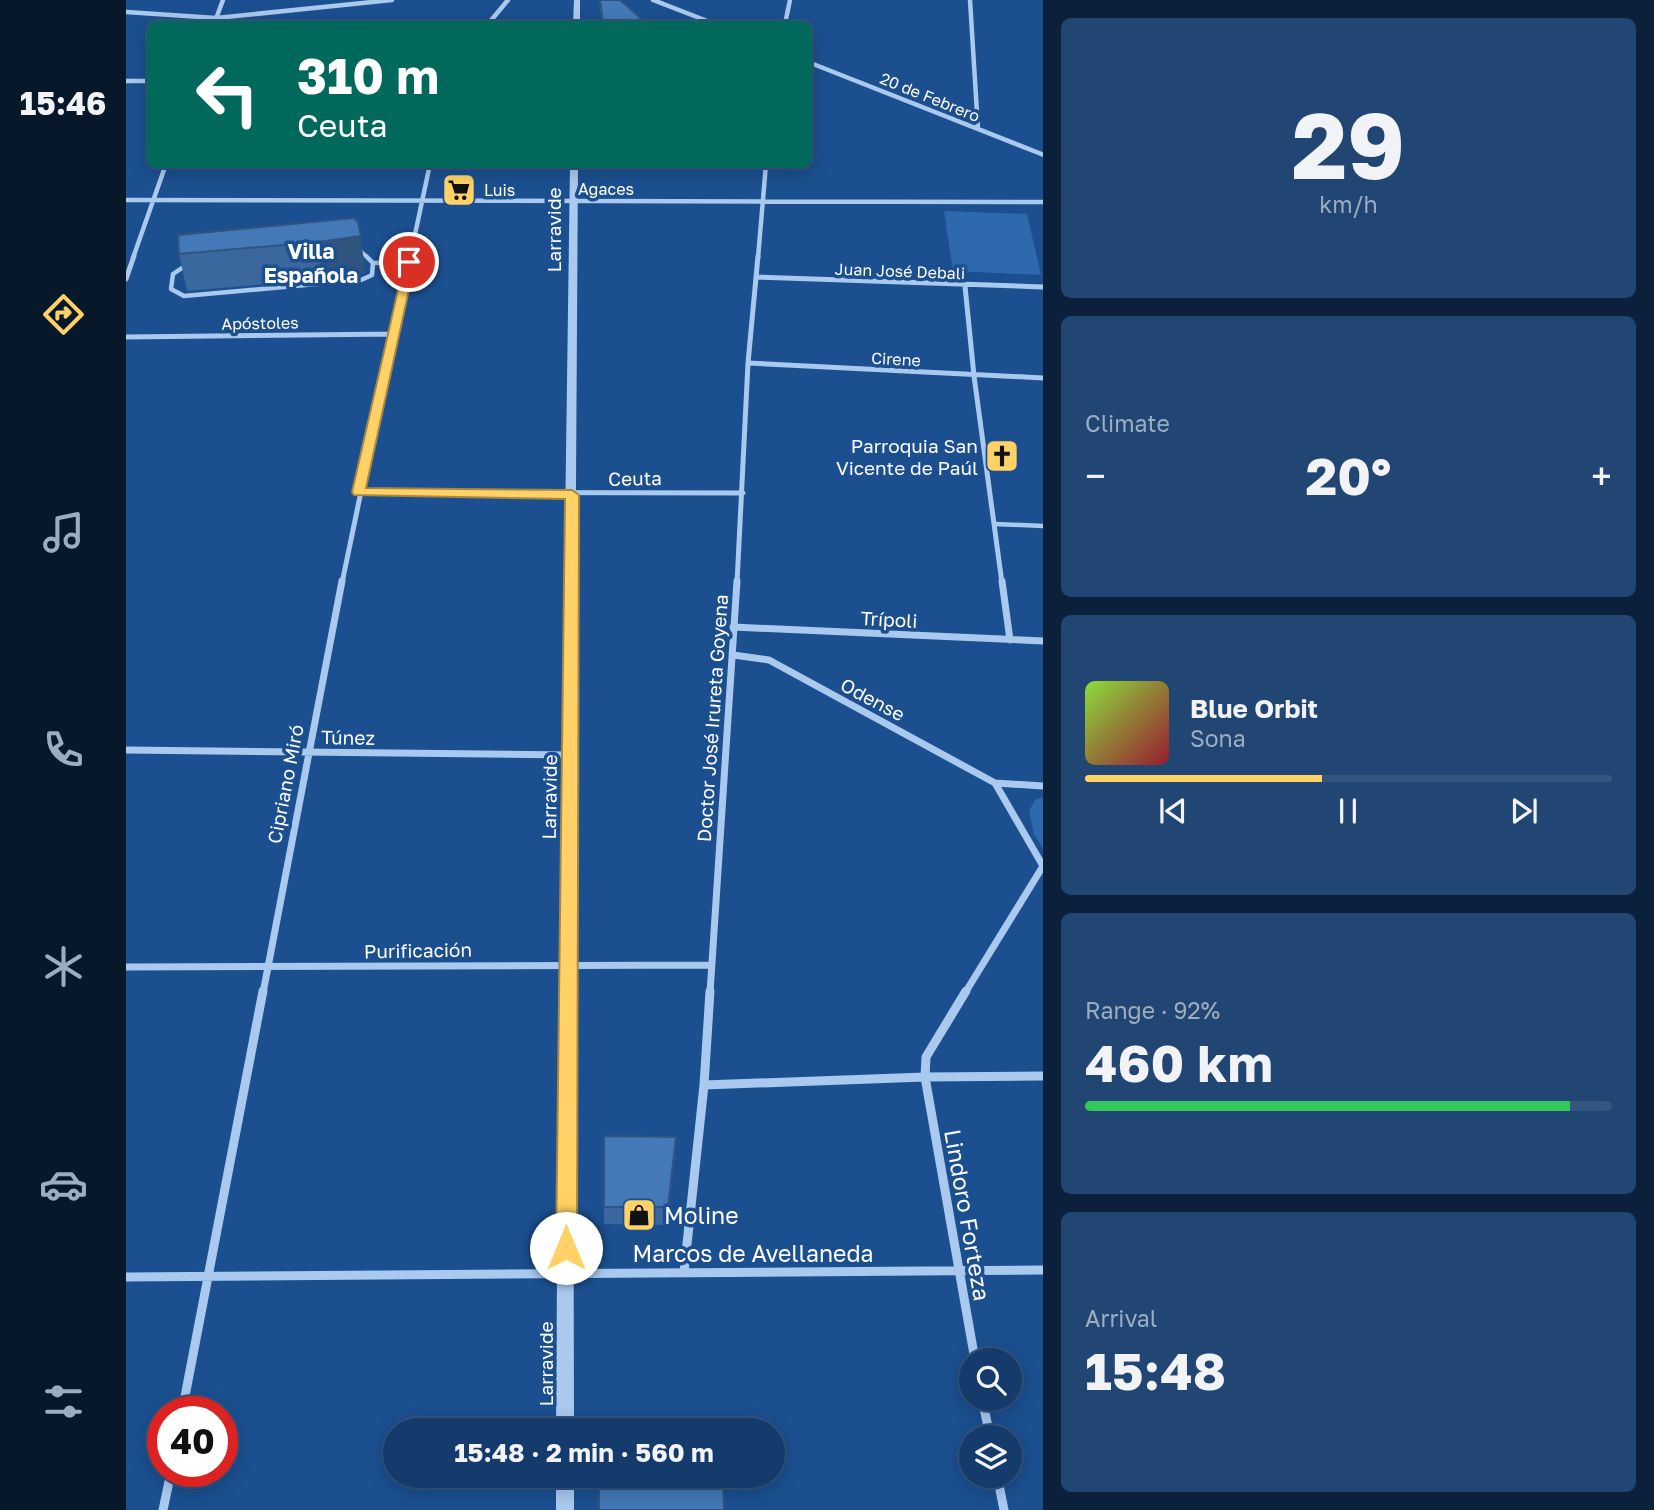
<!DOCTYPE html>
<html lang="en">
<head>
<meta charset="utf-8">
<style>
  body { margin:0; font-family:"Golos Text",sans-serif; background:#214673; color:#f1f3f6; height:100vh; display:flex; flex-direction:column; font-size:26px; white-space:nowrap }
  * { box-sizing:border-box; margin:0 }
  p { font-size:23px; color:#9dadc1 }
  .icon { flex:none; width:38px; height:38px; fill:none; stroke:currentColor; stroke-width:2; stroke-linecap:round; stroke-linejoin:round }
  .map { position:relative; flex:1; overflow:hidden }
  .side { display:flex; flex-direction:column; gap:18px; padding:18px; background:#0b203b; width:611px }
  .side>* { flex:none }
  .top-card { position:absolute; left:21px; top:21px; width:665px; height:147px; border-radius:10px; box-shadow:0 4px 18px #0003,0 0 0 2px #33557e; background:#00695c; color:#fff; overflow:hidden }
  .fabs { position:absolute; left:833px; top:1348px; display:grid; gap:14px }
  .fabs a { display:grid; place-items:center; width:63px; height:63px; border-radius:50%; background:#143b6b; box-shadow:0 4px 18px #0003,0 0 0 2px #33557e; font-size:35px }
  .speed { position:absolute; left:21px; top:1396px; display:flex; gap:14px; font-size:35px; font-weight:700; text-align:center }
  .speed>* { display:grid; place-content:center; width:91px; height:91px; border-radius:50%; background:#143b6b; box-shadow:0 4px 18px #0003,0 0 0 2px #33557e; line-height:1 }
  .speed .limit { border:10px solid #d22; background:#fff; color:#111 }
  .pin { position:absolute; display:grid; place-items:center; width:60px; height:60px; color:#fff; margin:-30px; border:4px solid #fff; border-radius:50%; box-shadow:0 2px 7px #0007 }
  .me { position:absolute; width:77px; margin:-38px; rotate:0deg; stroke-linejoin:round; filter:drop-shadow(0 0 5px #0008) }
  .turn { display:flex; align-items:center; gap:24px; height:147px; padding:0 35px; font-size:32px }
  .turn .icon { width:91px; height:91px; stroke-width:2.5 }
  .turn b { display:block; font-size:49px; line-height:60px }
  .big { font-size:52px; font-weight:700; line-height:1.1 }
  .side .widget { flex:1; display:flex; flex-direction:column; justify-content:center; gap:10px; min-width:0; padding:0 24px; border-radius:10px; background:#214673 }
  .side .dial { align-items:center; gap:0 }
  .dial b { font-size:91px; line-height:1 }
  .song { display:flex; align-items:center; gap:21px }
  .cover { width:84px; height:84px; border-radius:10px; background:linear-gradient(135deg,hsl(90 70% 55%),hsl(350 70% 35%)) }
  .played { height:7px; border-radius:4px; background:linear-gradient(90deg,#ffd166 45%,#33557e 45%) }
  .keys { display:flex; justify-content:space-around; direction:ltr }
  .heat { display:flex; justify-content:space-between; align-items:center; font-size:38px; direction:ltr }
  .charge { height:10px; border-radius:5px; background:linear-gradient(90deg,#34c759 92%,#33557e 0) }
  .trip { position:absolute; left:257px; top:1418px; width:402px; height:70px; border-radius:35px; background:#143b6b; box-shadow:0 4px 18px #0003,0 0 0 2px #33557e; font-weight:700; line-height:70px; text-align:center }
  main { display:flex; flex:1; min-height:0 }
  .dock { display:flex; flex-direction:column; width:126px; justify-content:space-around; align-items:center; background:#08182b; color:#9dadc1 }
  .dock .icon { width:49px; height:49px }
  .dock .active { color:#ffd166 }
  .dock b { font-size:32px; color:#f1f3f6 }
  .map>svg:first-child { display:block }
  .green { fill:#2e69ad }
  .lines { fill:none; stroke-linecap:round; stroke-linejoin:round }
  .service-far1 { stroke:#a9c9ee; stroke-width:3.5 }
  .service { stroke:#a9c9ee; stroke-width:4.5 }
  .minor-far3 { stroke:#a9c9ee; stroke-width:4.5 }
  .minor-far2 { stroke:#a9c9ee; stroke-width:5 }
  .minor-far1 { stroke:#a9c9ee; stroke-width:7 }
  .minor { stroke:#a9c9ee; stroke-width:9 }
  .tertiary { fill:#a9c9ee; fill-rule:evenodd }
  .wall { fill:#3a679d }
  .shaded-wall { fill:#305480 }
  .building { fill:#4478b7; stroke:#305480; stroke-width:2 }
  .route { fill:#ffd166; stroke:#a68842; stroke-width:2 }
  .labels { text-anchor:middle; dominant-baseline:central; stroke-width:7; stroke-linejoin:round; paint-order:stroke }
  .far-street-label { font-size:16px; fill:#fff; stroke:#1b4f8f }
  .far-poi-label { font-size:16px; fill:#fff; stroke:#1b4f8f; text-anchor:start }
  .street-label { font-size:19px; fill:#fff; stroke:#1b4f8f }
  .poi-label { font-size:19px; fill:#fff; stroke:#1b4f8f; text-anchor:end }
  .far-district-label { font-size:21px; font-weight:bold; fill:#fff; stroke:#1b4f8f }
  .near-poi-label { font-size:23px; fill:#fff; stroke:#1b4f8f; text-anchor:start }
  .near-street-label { font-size:23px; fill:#fff; stroke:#1b4f8f }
</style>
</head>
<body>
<main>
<nav class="dock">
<b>15:46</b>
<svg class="icon active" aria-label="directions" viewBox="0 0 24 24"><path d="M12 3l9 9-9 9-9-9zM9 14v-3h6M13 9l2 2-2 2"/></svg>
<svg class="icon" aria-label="music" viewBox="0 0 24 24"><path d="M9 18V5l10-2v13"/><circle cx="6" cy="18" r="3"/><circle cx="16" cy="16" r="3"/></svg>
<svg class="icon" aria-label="phone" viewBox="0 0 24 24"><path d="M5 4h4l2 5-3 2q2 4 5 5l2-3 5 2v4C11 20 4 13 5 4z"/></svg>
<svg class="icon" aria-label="climate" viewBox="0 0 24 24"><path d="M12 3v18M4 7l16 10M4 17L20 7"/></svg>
<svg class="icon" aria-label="car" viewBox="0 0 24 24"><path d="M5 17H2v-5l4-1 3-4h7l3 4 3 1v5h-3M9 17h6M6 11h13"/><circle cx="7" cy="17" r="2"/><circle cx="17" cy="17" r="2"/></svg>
<svg class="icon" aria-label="filters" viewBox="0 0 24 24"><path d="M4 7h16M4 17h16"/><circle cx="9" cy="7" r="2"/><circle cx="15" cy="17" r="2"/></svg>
</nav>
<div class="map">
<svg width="918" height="1510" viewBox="0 0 918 1510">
  <rect width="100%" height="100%" fill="#1b4f8f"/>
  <path class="green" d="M 818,211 L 901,214 L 915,275 L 827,271 Z
    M 918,796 L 918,849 L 917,849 L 908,834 L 903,811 L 909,800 Z"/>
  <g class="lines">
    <path class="service-far1" d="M 155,258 L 234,250 L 242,258"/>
    <path class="service" d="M 173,256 L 56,268 L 47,274 L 45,289 L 58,296 L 235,280 L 246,275 L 247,263 L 240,256
      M 247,263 L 283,262
      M 869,524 L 918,526"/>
    <path class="minor-far3" d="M 527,0 L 589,24
      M 844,0 L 852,129
      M 0,12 L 90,18 L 266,0
      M 88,24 L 97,0
      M 362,24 L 382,0
      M 659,24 L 664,0
      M 682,62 L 918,155
      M 0,81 L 24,81
      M 0,200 L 918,202
      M 7,258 L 40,164
      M 284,258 L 304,164
      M 632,258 L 640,164"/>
    <path class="minor-far2" d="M 630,277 L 918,287
      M 0,279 L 8,256
      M 839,286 L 848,376 L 876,583
      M 0,337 L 268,334
      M 622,363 L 918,378
      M 233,492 L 617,493
      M 216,583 L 284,256
      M 611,583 L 622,363 L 632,256"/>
    <path class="minor-far1" d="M 876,581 L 884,640
      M 607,627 L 918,641
      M 607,655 L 643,660 L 869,783 L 917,866 L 839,993
      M 0,750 L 444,755
      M 869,783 L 918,786
      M 0,967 L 585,965
      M 137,993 L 216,581
      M 584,993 L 611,581"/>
    <path class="minor" d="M 840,991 L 800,1057 L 799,1077 L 849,1360
      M 578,1085 L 799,1077 L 918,1076
      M 558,1272 L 578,1085 L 584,991
      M 0,1277 L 918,1270
      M 856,1398 L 864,1437
      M 56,1412 L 137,991
      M 871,1475 L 878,1510
      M 37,1510 L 45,1472"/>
    <path class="tertiary" d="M 448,0 L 454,0 L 454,24 L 447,24 Z
      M 444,164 L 452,164 L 447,964 L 448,1430 L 430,1430 L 433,964 Z
      M 430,1475 L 448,1475 L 448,1510 L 430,1510 Z"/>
  </g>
  <path class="wall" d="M 473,0 L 494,0 L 520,23 L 520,24 L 476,24 Z
    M 228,218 L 239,273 L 197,279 L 61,291 L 53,254 Z
    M 478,1136 L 549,1156 L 540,1225 L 478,1224 Z"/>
  <path class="shaded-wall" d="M 235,236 L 239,273 L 197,279 L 192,242 Z"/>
  <path class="building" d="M 474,0 L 494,0 L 520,23 L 477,23 Z
    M 228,218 L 232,222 L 235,236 L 192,242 L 53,254 L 52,235 Z
    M 478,1136 L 550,1137 L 542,1207 L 478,1207 Z
    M 473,1477 L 597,1481 L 598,1510 L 473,1510 Z"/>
  <path class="route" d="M 279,259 L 289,262 L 240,488 L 446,490 L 453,495 L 451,1248 L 448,1255 L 440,1258 L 433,1255 L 430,1248 L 439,499 L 228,495 L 226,492 Z"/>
  <defs>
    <symbol id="supermarket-square" viewBox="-11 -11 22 22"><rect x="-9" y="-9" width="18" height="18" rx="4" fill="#ffd166" stroke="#1b4f8f"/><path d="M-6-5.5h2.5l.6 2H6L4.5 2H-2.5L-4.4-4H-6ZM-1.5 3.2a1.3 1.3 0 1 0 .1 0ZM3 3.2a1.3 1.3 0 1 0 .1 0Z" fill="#111"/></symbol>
    <symbol id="church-square" viewBox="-11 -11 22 22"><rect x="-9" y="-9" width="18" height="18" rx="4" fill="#ffd166" stroke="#1b4f8f"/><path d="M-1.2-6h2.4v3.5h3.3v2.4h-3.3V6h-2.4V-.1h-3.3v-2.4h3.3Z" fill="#111"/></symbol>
    <symbol id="shop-square" viewBox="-11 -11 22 22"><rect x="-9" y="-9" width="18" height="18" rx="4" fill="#ffd166" stroke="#1b4f8f"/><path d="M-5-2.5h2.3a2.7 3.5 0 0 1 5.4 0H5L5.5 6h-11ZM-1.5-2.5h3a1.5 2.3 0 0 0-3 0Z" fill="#111"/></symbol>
  </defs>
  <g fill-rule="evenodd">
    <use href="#supermarket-square" x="314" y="171" width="38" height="38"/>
    <use href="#church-square" x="857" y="437" width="38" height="38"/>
    <use href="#shop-square" x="494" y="1196" width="38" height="38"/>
  </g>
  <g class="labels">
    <g class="far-street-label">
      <text transform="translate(804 97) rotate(22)">20 de Febrero</text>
      <text x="480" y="189">Agaces</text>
      <text transform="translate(774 271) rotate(2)">Juan José Debali</text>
      <text transform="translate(134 323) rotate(-1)">Apóstoles</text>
      <text transform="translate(770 359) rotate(3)">Cirene</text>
    </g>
    <g class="far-poi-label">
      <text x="358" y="190">Luis</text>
    </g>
    <g class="street-label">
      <text transform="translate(427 230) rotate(-90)">Larravide</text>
      <text transform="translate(509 478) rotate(-1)">Ceuta</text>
      <text transform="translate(763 619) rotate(3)">Trípoli</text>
      <text transform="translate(747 699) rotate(28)">Odense</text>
      <text transform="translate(586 718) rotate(-86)">Doctor José Irureta Goyena</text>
      <text transform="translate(222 737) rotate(1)">Túnez</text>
      <text transform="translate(159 784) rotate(-79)">Cipriano Miró</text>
      <text transform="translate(423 797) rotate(-89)">Larravide</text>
      <text transform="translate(292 950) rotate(-1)">Purificación</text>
      <text transform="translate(419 1364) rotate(-90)">Larravide</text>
    </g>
    <g class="poi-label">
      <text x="852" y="445">Parroquia San<tspan x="852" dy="22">Vicente de Paúl</tspan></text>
    </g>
    <g class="far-district-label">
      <text x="185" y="251">Villa<tspan x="185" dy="24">Española</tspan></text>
    </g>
    <g class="near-poi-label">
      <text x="538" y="1215">Moline</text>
    </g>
    <g class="near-street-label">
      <text transform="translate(842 1215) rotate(80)">Lindoro Forteza</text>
      <text x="627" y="1253">Marcos de Avellaneda</text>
    </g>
  </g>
</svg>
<div class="fabs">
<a><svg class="icon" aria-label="search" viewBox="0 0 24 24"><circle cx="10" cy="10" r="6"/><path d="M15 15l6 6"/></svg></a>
<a><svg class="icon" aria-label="layers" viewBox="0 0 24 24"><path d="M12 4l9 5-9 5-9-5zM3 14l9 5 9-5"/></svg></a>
</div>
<div class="speed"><div class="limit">40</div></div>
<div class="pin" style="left:283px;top:262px;background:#d93025"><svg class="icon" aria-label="arrive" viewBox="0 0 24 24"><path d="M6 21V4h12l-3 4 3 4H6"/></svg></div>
<svg class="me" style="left:440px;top:1248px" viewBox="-20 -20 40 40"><circle r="19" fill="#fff"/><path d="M0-13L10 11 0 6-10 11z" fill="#ffd166"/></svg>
<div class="trip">15:48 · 2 min · 560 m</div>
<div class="top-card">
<div class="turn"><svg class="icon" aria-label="left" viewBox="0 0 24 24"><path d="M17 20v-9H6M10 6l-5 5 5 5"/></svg><div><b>310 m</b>Ceuta</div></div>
</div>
</div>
<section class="side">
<div class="widget dial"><b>29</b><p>km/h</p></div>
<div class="widget"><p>Climate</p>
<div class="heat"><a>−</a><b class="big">20°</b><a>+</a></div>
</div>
<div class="widget">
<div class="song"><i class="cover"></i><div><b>Blue Orbit</b><p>Sona</p></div></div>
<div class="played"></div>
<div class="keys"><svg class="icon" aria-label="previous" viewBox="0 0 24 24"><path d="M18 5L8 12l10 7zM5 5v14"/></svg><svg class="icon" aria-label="pause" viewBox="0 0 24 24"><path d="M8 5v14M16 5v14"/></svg><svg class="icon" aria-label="next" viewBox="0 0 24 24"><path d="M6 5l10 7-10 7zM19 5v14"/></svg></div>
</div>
<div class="widget"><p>Range · 92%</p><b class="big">460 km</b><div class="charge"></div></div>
<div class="widget"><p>Arrival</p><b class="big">15:48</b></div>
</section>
</main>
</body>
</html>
